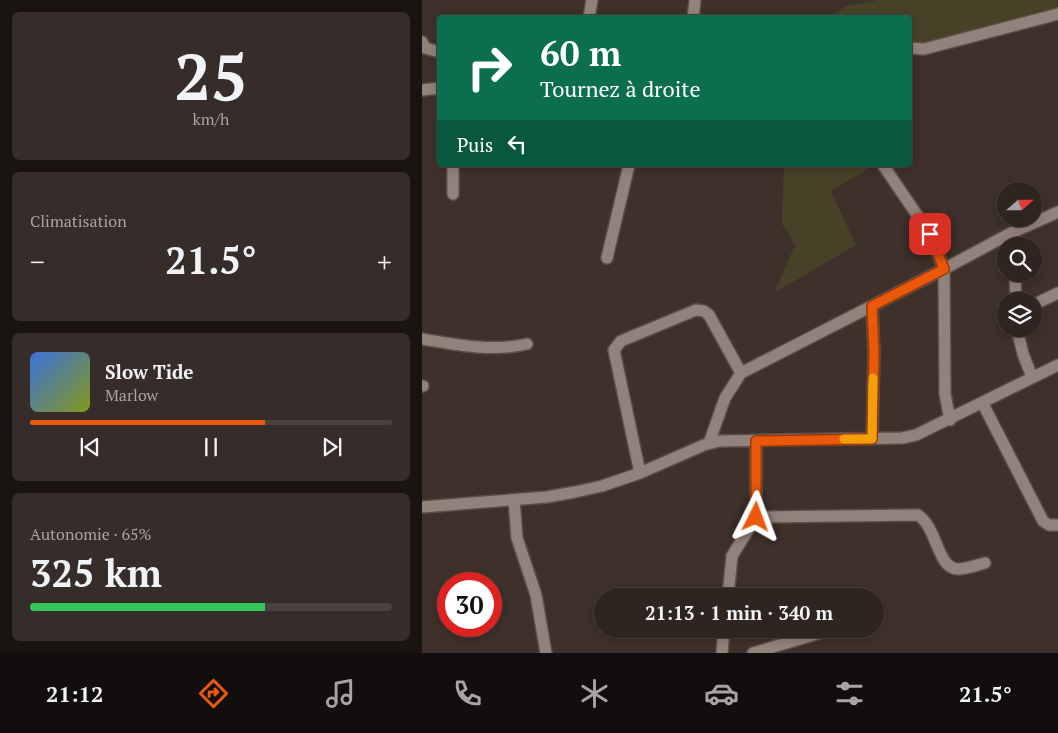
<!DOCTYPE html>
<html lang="fr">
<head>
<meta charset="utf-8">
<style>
  body { margin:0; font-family:"PT Serif",serif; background:#362c29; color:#f1f3f6; height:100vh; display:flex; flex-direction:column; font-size:19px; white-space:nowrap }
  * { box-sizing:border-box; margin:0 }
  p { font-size:16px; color:#a7a4a5 }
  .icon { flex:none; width:28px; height:28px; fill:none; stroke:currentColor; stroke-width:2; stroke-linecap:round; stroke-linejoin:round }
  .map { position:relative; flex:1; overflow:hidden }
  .sheet { display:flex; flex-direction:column; gap:12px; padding:12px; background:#191412; width:422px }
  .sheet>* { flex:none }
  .top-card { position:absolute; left:15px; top:15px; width:475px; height:152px; border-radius:5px; box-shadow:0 2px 8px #0003,0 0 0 1px #49413e; background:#0b6e4f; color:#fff; overflow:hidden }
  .needle { width:32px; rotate:69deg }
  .tools { position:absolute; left:575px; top:182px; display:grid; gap:10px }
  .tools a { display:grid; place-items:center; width:45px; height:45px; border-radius:50%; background:#2e2420; box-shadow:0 2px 8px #0003,0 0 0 1px #49413e; font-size:25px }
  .speed { position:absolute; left:15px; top:572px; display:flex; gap:10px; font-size:25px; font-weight:700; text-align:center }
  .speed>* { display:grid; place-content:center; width:65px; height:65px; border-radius:50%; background:#2e2420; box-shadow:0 2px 8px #0003,0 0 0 1px #49413e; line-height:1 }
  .speed .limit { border:8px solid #d22; background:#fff; color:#111 }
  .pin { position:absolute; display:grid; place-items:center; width:42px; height:42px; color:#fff; margin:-21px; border-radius:10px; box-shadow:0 2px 8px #0006 }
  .me { position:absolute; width:55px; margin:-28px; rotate:3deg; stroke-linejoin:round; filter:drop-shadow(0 0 4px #0008) }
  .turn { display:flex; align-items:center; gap:18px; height:105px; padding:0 20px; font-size:22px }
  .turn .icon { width:65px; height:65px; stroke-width:2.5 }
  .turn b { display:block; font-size:35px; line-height:42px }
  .then { display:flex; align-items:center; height:48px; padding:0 20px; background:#0003; gap:10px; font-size:19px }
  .big { font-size:38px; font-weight:600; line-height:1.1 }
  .sheet .tile { flex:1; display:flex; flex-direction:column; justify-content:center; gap:8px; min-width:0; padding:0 18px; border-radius:8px; background:#362c29 }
  .sheet .dial { align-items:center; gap:0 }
  .dial b { font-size:65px; line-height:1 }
  .song { display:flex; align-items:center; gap:15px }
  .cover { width:60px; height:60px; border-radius:8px; background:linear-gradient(135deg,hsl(220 70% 55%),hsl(70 70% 35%)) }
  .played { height:5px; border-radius:2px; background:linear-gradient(90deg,#ea580c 65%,#49413e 65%) }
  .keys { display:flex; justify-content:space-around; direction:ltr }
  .heat { display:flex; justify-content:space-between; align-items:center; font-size:28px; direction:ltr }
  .charge { height:8px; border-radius:4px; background:linear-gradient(90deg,#34c759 65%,#49413e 0) }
  .trip { position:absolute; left:172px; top:588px; width:290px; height:50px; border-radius:25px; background:#2e2420; box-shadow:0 2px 8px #0003,0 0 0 1px #49413e; font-weight:600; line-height:50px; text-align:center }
  .tab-bar { display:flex; height:80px; justify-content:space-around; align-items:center; background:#120e0d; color:#a7a4a5 }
  .tab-bar .icon { width:35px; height:35px }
  .tab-bar .on { color:#ea580c }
  .tab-bar b { font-size:22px; color:#f1f3f6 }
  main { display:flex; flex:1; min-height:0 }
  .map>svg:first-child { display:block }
  .green { fill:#474128 }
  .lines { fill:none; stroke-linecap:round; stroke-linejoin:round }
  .minor-casing { stroke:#5a4e49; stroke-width:14 }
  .minor { stroke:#92827c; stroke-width:11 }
  .route-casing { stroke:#983908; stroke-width:12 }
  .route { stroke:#ea580c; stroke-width:9 }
  .slow { stroke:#f59e0b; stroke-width:9 }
</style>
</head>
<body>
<main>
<section class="sheet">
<div class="tile dial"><b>25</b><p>km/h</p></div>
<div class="tile"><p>Climatisation</p>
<div class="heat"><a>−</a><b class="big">21.5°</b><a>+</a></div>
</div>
<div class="tile">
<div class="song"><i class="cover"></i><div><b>Slow Tide</b><p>Marlow</p></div></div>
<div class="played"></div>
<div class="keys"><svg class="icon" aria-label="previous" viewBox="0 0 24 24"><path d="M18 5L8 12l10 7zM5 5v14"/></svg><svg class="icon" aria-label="pause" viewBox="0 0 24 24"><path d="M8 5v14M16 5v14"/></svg><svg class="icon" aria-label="next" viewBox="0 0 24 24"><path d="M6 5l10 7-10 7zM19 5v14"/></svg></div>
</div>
<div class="tile"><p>Autonomie · 65%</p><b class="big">325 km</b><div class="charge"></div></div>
</section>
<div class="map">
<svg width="636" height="653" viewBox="0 0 636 653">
  <rect width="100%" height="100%" fill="#3e302b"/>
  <path class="green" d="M 456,0 L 635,0 L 635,11 L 488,51 L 488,18 L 407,18 L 422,7 Z
    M 362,165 L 444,165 L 446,169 L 409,191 L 434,245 L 352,293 L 373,245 L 360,224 Z"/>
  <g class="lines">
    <defs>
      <path id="minor" d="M 167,18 L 170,0
        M 271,18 L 273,0
        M 0,42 L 3,48 L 18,52
        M 488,48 L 502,49 L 636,14
        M 0,90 L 18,88
        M 461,165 L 508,234 L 522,269 L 589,233 L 636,212
        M 31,194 L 31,165
        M 185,258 L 207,165
        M 593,274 L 594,301
        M 611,305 L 636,293
        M 450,306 L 452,352 L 450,439
        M 595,329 L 601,354 L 610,377
        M 0,339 C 35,345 70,352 105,344
        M 0,386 L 1,386
        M 561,404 L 621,521 L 627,525 L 636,525
        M 287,443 L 303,398 L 319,373 L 522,269 L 523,394 L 528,420
        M 218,473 L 192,350 L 199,341 L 274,310 L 282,311 L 287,315 L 319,373
        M 92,500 L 95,538 L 114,595 L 124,653
        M 0,507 L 125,497 L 153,492 L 180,486 L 218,473 L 282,445 L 297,441 L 480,438 L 494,435 L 636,365
        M 334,517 L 496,515 C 516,528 515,569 536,569 C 544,569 555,565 563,563
        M 306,596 L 310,556 L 334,517 L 334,441
        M 300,653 L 302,629
        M 331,653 L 408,630"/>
    </defs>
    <use href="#minor" class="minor-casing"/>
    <use href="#minor" class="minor"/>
  </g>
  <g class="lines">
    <defs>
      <path id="route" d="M 334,517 L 334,441 L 450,439 L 452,352 L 450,306 L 522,269 L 508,234"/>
    </defs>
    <use href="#route" class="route-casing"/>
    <use href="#route" class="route"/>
    <path class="slow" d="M 422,439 L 450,439 L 451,378"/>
  </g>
</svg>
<div class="tools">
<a><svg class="needle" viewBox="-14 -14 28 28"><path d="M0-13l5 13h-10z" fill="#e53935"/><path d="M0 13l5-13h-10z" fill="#a7a4a5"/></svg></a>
<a><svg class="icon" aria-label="search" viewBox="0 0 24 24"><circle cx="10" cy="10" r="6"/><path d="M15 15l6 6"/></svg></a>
<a><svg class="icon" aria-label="layers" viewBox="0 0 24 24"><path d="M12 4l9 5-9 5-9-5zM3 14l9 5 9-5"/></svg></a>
</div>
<div class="speed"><div class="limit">30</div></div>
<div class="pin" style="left:508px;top:234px;background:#d93025"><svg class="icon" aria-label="arrive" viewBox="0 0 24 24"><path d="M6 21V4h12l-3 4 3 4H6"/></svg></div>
<svg class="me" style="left:334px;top:517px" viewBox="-20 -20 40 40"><path d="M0-17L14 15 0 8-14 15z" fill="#ea580c" stroke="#fff" stroke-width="4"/></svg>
<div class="trip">21:13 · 1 min · 340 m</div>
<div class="top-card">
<div class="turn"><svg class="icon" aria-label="right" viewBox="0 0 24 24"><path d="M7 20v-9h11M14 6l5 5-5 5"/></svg><div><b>60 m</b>Tournez à droite</div></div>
<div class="then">Puis<svg class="icon" aria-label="left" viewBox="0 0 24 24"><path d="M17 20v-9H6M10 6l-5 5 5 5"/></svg></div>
</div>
</div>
</main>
<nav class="tab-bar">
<b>21:12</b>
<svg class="icon on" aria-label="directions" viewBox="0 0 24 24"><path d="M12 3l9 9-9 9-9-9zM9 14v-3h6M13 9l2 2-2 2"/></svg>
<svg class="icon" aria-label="music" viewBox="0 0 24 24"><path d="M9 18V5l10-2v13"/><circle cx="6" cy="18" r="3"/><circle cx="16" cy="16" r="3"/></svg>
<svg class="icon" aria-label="phone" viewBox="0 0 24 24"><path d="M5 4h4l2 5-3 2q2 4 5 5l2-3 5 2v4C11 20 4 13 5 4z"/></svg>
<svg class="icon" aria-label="climate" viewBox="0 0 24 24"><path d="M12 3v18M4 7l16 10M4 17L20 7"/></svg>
<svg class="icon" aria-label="car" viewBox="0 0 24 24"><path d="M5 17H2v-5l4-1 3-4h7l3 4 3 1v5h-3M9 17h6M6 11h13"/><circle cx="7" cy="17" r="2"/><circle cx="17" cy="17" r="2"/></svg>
<svg class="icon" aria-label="filters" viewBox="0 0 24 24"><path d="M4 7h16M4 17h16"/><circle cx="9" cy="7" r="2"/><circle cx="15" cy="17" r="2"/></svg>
<b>21.5°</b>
</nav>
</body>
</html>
